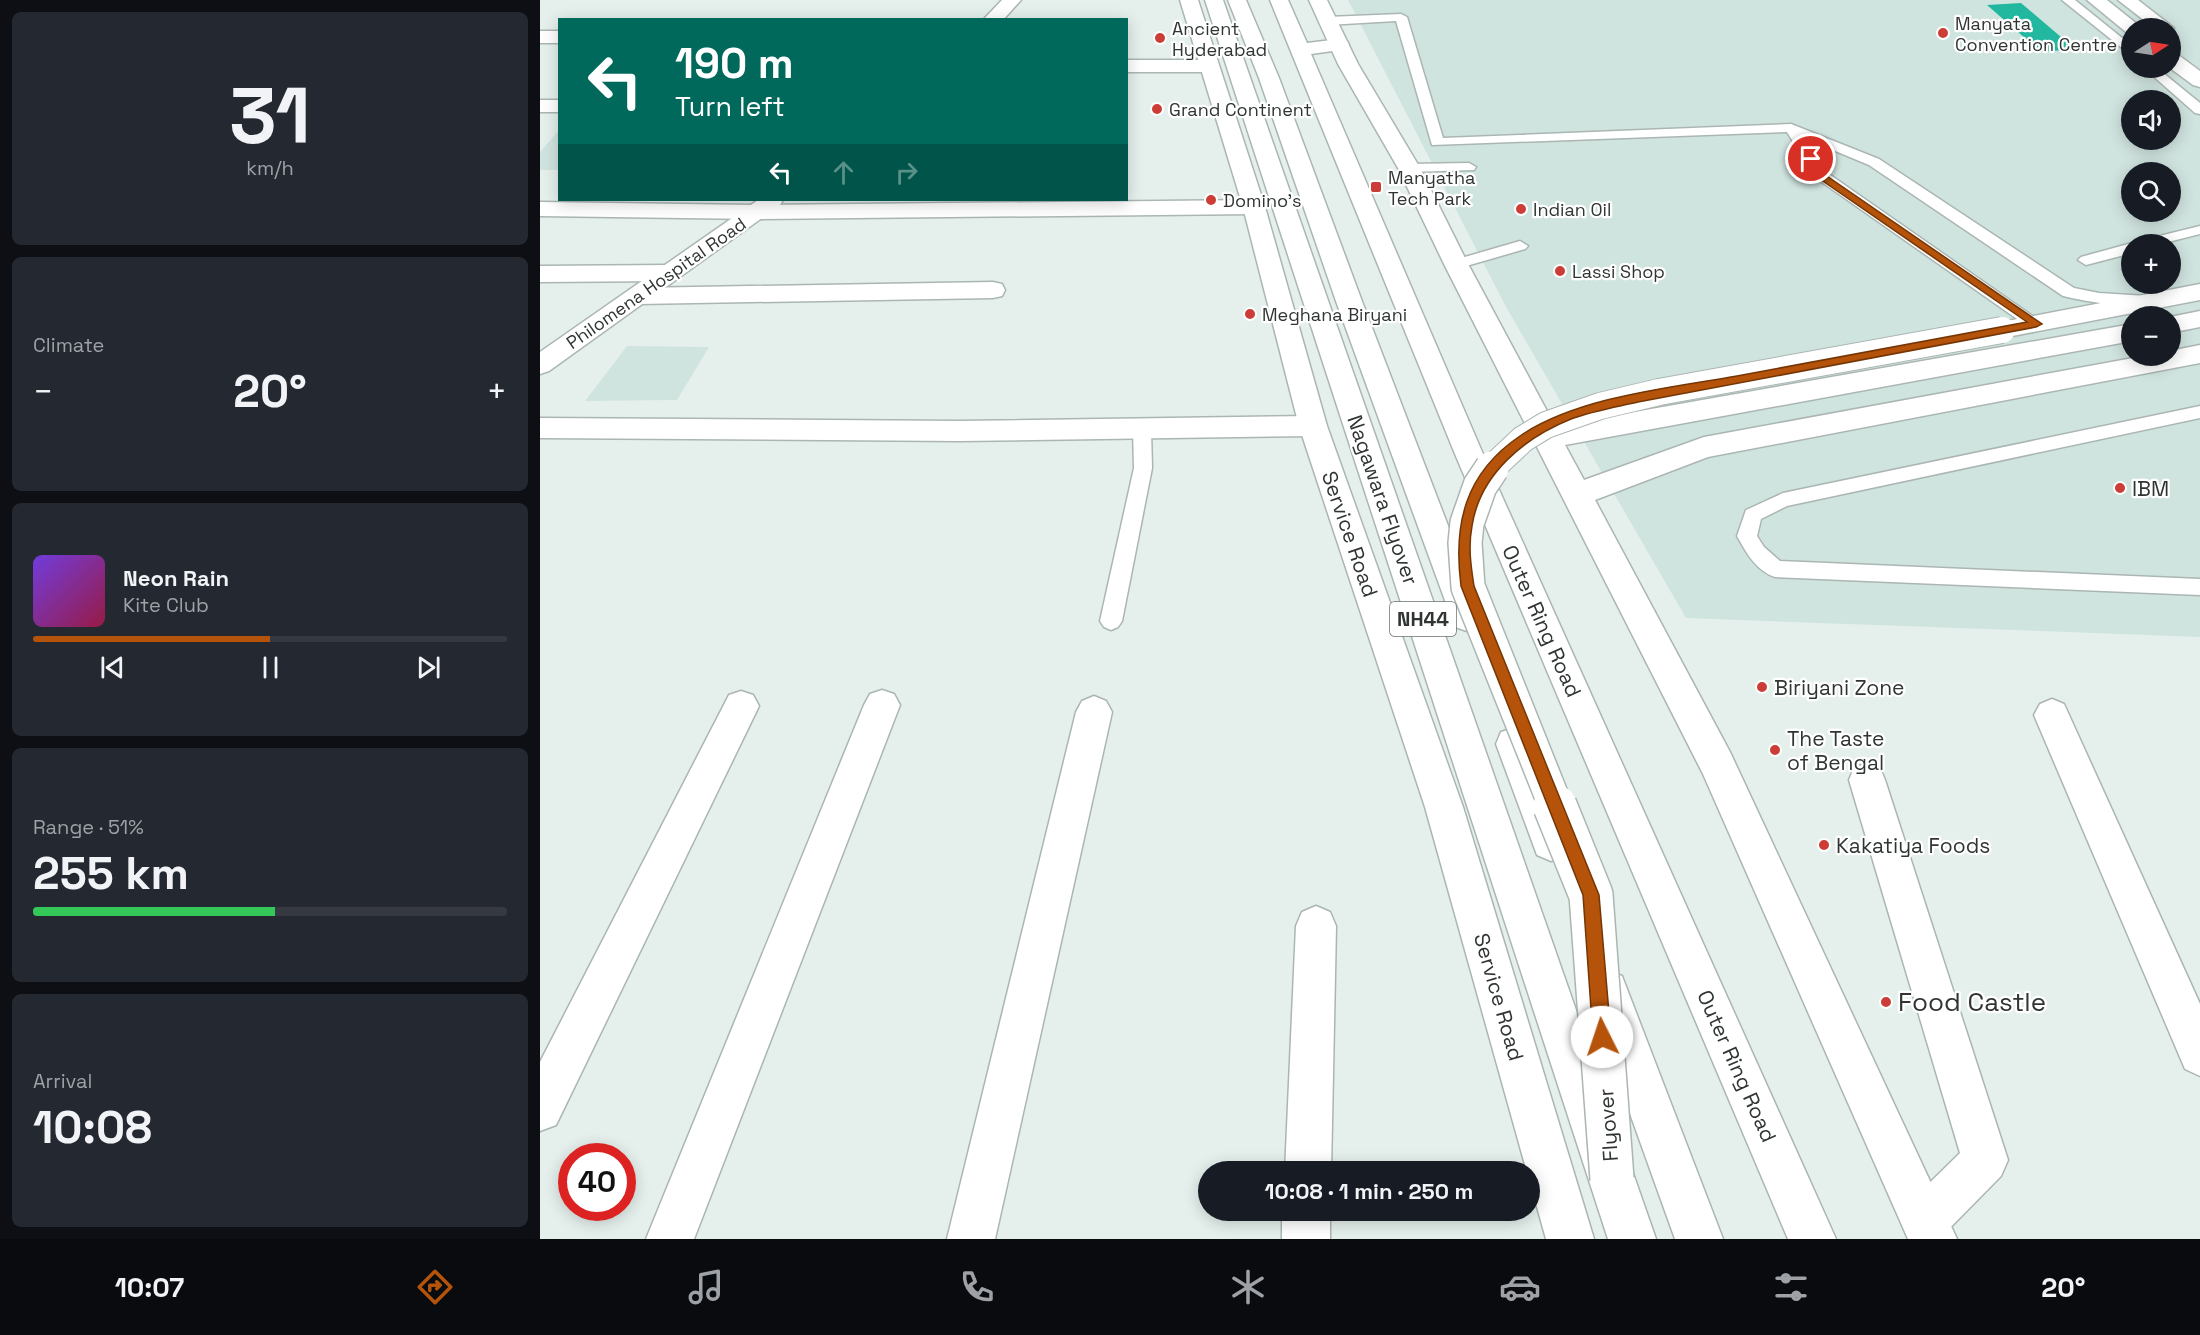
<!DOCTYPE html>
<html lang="en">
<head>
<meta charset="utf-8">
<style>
  body { margin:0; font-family:"Space Grotesk",sans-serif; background:#242831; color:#f1f3f6; height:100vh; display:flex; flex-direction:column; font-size:22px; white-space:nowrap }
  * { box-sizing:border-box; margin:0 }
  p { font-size:20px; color:#9ea1a6 }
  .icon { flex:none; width:33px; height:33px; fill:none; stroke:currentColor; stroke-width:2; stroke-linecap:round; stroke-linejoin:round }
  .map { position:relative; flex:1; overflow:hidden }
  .details { display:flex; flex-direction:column; gap:12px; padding:12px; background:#0d0f14; width:540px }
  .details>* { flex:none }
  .top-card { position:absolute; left:18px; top:18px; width:570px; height:183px; border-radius:0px; box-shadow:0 3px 15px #0003; background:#00695c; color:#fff; overflow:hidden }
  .needle { width:39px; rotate:78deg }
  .fabs { position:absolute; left:1581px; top:18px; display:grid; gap:12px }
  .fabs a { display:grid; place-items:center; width:60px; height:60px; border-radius:50%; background:#171b24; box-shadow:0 3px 15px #0003; font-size:30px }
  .speed { position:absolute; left:18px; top:1143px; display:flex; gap:12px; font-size:30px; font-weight:700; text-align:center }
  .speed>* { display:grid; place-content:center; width:78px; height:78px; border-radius:50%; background:#171b24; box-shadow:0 3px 15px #0003; line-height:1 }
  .speed .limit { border:9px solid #d22; background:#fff; color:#111 }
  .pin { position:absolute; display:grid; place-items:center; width:51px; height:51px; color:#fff; margin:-26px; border:3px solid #fff; border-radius:50%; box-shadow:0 2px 6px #0007 }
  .me { position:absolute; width:66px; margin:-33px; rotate:356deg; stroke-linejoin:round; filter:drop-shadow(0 0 4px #0008) }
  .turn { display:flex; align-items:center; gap:21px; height:126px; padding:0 18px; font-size:27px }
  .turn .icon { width:78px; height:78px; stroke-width:2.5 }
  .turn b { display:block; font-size:42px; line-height:51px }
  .lanes { display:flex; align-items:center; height:57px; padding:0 18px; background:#0003; justify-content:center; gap:30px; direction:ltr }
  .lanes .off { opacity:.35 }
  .big { font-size:45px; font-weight:800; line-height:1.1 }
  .details .widget { flex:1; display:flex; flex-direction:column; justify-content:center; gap:9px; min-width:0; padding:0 21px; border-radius:9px; background:#242831 }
  .details .dial { align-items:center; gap:0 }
  .dial b { font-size:78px; line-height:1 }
  .song { display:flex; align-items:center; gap:18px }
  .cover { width:72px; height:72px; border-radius:9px; background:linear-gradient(135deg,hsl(260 70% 55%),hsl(340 70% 35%)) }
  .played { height:6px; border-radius:3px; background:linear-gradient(90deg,#b45309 50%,#363941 50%) }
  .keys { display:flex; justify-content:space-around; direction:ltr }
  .heat { display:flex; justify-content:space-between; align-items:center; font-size:33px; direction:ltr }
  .charge { height:9px; border-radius:4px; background:linear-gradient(90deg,#34c759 51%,#363941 0) }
  .trip { position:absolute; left:658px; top:1161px; width:342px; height:60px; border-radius:30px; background:#171b24; box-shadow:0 3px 15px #0003; font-weight:800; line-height:60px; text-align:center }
  .tab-bar { display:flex; height:96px; justify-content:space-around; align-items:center; background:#090b0e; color:#9ea1a6 }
  .tab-bar .icon { width:42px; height:42px }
  .tab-bar .selected { color:#b45309 }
  .tab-bar b { font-size:27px; color:#f1f3f6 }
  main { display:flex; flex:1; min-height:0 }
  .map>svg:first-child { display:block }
  .built { fill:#d0e4df; fill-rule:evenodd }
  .water { fill:#22b89f }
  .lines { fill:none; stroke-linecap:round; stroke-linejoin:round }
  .lane-casing { stroke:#abb6b3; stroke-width:3 }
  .street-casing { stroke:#abb6b3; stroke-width:3 }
  .secondary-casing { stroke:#abb6b3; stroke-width:3 }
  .highway-casing { stroke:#abb6b3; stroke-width:3 }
  .lane { fill:#fff; fill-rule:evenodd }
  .street { fill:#fff; fill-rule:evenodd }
  .secondary { fill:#fff; fill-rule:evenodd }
  .highway { fill:#fff; fill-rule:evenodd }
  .secondary-bridge-far2-casing { stroke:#abb6b3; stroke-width:28; stroke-linecap:butt }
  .secondary-bridge-far1-casing { stroke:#abb6b3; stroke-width:36; stroke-linecap:butt }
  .secondary-bridge-casing { stroke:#abb6b3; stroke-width:46; stroke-linecap:butt }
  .secondary-bridge-far2 { stroke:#fff; stroke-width:26 }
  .secondary-bridge-far1 { stroke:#fff; stroke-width:33 }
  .secondary-bridge { stroke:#fff; stroke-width:43 }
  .route { fill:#b45309; stroke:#753606; stroke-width:1.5 }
  .poi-dot { fill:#cb3d36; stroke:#fff; stroke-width:2 }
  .labels { text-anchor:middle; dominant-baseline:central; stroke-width:4.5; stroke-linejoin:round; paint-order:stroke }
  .far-poi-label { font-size:18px; fill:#303534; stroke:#fff; text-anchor:start }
  .far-street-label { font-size:18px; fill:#303534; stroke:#fff }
  .shield { fill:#fff; stroke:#6e7271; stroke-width:1.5 }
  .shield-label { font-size:20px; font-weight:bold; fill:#303534 }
  .poi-label { font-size:21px; fill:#303534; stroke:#fff; text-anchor:start }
  .street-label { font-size:21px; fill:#303534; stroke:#fff }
  .near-poi-label { font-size:26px; fill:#303534; stroke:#fff; text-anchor:start }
</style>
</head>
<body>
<main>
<section class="details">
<div class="widget dial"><b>31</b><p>km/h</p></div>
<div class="widget"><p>Climate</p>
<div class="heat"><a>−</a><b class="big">20°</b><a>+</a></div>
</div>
<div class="widget">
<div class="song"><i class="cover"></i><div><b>Neon Rain</b><p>Kite Club</p></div></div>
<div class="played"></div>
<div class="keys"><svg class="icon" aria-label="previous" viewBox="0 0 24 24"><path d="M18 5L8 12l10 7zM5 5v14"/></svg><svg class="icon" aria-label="pause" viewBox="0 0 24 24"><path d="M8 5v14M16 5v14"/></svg><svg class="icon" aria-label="next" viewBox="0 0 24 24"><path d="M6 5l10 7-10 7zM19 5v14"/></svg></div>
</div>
<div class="widget"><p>Range · 51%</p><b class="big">255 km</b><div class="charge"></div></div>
<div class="widget"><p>Arrival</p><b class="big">10:08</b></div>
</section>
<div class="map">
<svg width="1660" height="1239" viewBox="0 0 1660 1239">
  <rect width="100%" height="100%" fill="#e5f0ed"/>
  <path class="built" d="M 808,0 L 1660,0 L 1660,637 L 1146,618 L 966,307 ZM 1592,28 L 1630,28 L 1630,68 L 1592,68 ZM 1592,100 L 1630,100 L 1630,140 L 1592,140 ZM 1592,172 L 1630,172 L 1630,212 L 1592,212 ZM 1592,244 L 1630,244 L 1630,284 L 1592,284 ZM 1592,316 L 1630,316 L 1630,356 L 1592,356 Z
    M 19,130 L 19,170 L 0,170 L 0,152 Z
    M 87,346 L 169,347 L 137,400 L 45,401 Z"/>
  <path class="water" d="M 1481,3 L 1535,49 L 1501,52 L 1447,5 Z"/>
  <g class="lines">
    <defs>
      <path id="lane" d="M 1522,0 L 1535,0 L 1592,46 L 1592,56 Z
        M 861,14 L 867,17 L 903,138 L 1251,124 L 1339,159 L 1534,288 L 1559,293 L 1607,296 L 1615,301 C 1606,313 1539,300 1523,296 L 1329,165 L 1264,138 L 1286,172 L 1504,324 L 1502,328 L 1490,328 L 1276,178 L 1247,132 L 892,145 L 856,21 L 787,25 L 781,21 L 787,17 Z
        M 1604,68 L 1617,68 L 1660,103 L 1660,114 L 1655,113 Z
        M 929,163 L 936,167 L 934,170 L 869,172 L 862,168 L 869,164 Z
        M 1660,226 L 1660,234 L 1620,244 L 1596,244 L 1599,241 Z
        M 980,241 L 988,246 L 985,249 L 916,269 L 908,264 L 911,261 Z
        M 1592,243 L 1596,244 L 1592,244 L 1592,253 L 1546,265 L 1538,260 L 1541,257 Z
        M 1660,406 L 1660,418 L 1247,506 L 1221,519 L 1217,536 L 1224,547 L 1240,561 L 1660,579 L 1660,595 L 1235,577 C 1216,571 1206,552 1197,536 L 1206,510 L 1243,493 Z
        M 602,424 L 608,425 L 611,430 L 612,468 L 582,621 L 578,627 L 571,630 L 564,627 L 560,621 L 594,468 L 593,430 L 596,425 Z"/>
      <path id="street" d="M 0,31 L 20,31 L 20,43 L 0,43 Z
        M 586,60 L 668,60 L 675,62 L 678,66 L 675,70 L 668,72 L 586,72 Z
        M 0,100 L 20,100 L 20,112 L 0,112 Z
        M 714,200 L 722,202 L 725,207 L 722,212 L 714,214 L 215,219 L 0,216 L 0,202 L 215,205 Z
        M 129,265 L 138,268 L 141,273 L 138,278 L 129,281 L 0,282 L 0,266 Z
        M 453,282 L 462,284 L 465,290 L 462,296 L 453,298 L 98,304 L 89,302 L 85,296 L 89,290 L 98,288 Z
        M 773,416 L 783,419 L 787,426 L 783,433 L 773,436 L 419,441 L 0,438 L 0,418 L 419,421 Z
        M 342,690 L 354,694 L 360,705 L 154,1239 L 106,1239 L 324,705 L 330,694 Z
        M 201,691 L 213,695 L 219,706 L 16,1125 L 0,1131 L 0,1062 L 189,695 Z
        M 554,696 L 566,701 L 572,712 L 455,1239 L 407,1239 L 536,712 L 542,701 Z
        M 1512,699 L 1524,704 L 1660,1004 L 1660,1076 L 1645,1069 L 1494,715 L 1500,704 Z
        M 1327,763 L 1340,768 L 1345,780 L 1468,1160 L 1461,1176 L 1399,1239 L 1368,1238 L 1361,1221 L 1368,1204 L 1420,1153 L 1309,780 L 1314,768 Z
        M 776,906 L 790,912 L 796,926 L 791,1172 L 745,1172 L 756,926 L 762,912 Z
        M 742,1210 L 790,1210 L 790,1239 L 742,1239 Z"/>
      <path id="secondary" d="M 462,0 L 481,0 L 463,20 L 443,20 Z
        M 640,0 L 658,0 L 725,207 L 787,426 L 923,807 L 1054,1239 L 1006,1239 L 990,1182 L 990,1172 L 987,1172 L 885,807 L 759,426 L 703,207 Z
        M 688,0 L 706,0 L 739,78 L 823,304 L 943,617 L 939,627 L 927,631 L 915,627 L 911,617 L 797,304 L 719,78 Z
        M 769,0 L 787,0 L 818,64 L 880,168 L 928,264 L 1015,426 L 1592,324 L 1592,341 L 1025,445 L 1044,480 L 1164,437 L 1604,356 L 1630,356 L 1630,351 L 1660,345 L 1660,363 L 1168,457 L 1055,500 L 1190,752 L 1417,1239 L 1368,1239 L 1163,774 L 904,264 L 858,168 L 798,64 Z
        M 1547,0 L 1567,0 L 1602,28 L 1592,28 L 1592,33 L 1586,32 Z
        M 1578,0 L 1598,0 L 1634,28 L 1630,32 L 1630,28 L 1614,28 Z
        M 1630,52 L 1637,54 L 1660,71 L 1660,87 L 1653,85 L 1630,68 Z
        M 218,200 L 243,200 L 240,205 L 9,371 L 0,374 L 0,352 Z
        M 1660,284 L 1660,300 L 1462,338 L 1453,336 L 1449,330 L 1453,324 L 1462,322 Z
        M 1660,311 L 1660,327 L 1630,333 L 1630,317 Z
        M 974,728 L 987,732 L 1030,842 L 1025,855 L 1011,861 L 997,855 L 956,744 L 961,732 Z
        M 1067,970 L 1082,976 L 1183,1239 L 1135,1239 L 1046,991 L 1052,976 Z"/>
      <path id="highway" d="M 665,0 L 683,0 L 1116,1239 L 1068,1239 Z
        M 730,0 L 748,0 L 767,43 L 800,39 L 807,41 L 809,45 L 807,49 L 771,54 L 943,454 L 1296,1239 L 1248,1239 L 915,454 Z"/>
    </defs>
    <use href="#lane" class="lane-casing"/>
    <use href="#street" class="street-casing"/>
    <use href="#secondary" class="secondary-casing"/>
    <use href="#highway" class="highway-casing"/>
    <use href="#lane" class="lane"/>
    <use href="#street" class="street"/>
    <use href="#secondary" class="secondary"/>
    <use href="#highway" class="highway"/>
    <defs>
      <path id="secondary-bridge-far2" d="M 951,469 L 983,439 L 1006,425 L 1060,406 L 1119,392 L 1462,330"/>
      <path id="secondary-bridge-far1" d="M 952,468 L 940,486 L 927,523 L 925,543 L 928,587 L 1016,807"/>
      <path id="secondary-bridge" d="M 1015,806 L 1051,895 L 1072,1179"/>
    </defs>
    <use href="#secondary-bridge-far2" class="secondary-bridge-far2-casing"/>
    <use href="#secondary-bridge-far1" class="secondary-bridge-far1-casing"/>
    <use href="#secondary-bridge" class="secondary-bridge-casing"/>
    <use href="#secondary-bridge-far2" class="secondary-bridge-far2"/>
    <use href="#secondary-bridge-far1" class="secondary-bridge-far1"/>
    <use href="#secondary-bridge" class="secondary-bridge"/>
  </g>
  <path class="route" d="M 1271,157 L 1274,158 L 1284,174 L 1502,324 L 1496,327 L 1098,402 C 1076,407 1052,411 1031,419 C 984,438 940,474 932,526 C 928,547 931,567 934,586 L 1059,895 L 1071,1037 L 1068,1043 L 1062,1046 L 1055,1043 L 1053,1037 L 1043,895 L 921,586 C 913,524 925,473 980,436 C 1037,397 1129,388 1197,376 C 1293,358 1390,340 1487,322 L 1277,177 L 1266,159 Z"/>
  <g class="poi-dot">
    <circle cx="1403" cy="33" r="6"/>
    <circle cx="620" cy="38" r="6"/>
    <circle cx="617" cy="109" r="6"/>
    <rect x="830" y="181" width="12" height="12" rx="3"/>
    <circle cx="671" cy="200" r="6"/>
    <circle cx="981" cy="209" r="6"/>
    <circle cx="1020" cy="271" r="6"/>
    <circle cx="710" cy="314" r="6"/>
    <circle cx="1580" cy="488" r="6"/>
    <circle cx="1222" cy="687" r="6"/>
    <circle cx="1235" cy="750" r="6"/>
    <circle cx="1284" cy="845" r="6"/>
    <circle cx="1346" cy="1002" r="6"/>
  </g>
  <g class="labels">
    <g class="far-poi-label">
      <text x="1415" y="23">Manyata<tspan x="1415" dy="21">Convention Centre</tspan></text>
      <text x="632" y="28">Ancient<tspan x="632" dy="21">Hyderabad</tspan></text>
      <text x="629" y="109">Grand Continent</text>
      <text x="848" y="177">Manyatha<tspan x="848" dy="21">Tech Park</tspan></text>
      <text x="683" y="200">Domino's</text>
      <text x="993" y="209">Indian Oil</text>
      <text x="1032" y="271">Lassi Shop</text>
      <text x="722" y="314">Meghana Biryani</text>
    </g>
    <g class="far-street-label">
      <text transform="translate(116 283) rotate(-35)">Philomena Hospital Road</text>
    </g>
    <rect class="shield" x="850" y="602" width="66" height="34" rx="4.5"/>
    <g class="shield-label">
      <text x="883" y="619">NH44</text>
    </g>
    <g class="poi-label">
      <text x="1592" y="488">IBM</text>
      <text x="1234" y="687">Biriyani Zone</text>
      <text x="1247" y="738">The Taste<tspan x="1247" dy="24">of Bengal</tspan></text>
      <text x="1296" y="845">Kakatiya Foods</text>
    </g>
    <g class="street-label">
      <text transform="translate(843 500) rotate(71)">Nagawara Flyover</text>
      <text transform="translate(810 534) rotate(71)">Service Road</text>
      <text transform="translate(1002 621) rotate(66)">Outer Ring Road</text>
      <text transform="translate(959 997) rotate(74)">Service Road</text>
      <text transform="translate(1197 1066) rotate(66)">Outer Ring Road</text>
      <text transform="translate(1068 1125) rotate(-94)">Flyover</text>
    </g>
    <g class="near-poi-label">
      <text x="1358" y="1002">Food Castle</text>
    </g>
  </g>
</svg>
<div class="fabs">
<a><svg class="needle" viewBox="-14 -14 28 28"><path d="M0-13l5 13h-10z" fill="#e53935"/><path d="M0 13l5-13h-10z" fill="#9ea1a6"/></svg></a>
<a><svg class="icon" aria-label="sound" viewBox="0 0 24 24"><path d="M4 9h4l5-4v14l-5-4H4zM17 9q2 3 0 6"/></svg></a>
<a><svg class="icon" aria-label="search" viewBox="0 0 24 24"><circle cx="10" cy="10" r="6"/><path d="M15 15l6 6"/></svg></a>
<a>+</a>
<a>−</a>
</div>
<div class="speed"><div class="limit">40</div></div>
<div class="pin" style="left:1271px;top:159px;background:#d93025"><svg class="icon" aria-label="arrive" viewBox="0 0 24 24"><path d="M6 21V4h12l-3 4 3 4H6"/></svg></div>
<svg class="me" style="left:1062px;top:1037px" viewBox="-20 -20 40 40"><circle r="19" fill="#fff"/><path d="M0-13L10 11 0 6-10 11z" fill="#b45309"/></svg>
<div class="trip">10:08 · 1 min · 250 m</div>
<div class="top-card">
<div class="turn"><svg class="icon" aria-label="left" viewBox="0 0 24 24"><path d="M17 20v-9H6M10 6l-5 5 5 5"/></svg><div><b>190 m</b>Turn left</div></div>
<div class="lanes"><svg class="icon" aria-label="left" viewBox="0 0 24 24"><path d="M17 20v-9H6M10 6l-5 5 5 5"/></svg><svg class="icon off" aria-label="ahead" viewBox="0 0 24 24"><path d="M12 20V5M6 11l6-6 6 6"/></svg><svg class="icon off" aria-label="right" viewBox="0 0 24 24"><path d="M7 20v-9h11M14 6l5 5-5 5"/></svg></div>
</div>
</div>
</main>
<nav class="tab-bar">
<b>10:07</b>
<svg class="icon selected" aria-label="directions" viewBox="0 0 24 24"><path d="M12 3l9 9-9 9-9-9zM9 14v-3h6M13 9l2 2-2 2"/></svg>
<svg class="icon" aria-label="music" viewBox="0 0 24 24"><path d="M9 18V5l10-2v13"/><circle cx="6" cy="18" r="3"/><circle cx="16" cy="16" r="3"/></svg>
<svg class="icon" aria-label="phone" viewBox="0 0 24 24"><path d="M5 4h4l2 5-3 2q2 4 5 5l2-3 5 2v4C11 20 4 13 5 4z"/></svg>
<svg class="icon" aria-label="climate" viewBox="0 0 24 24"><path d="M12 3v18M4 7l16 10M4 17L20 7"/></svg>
<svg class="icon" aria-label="car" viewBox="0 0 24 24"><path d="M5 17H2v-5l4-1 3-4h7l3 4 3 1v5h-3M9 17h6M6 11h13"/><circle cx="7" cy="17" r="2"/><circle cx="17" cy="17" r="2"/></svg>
<svg class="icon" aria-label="filters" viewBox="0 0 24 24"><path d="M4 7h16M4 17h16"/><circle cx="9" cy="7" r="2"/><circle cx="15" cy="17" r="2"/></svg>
<b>20°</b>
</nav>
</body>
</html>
